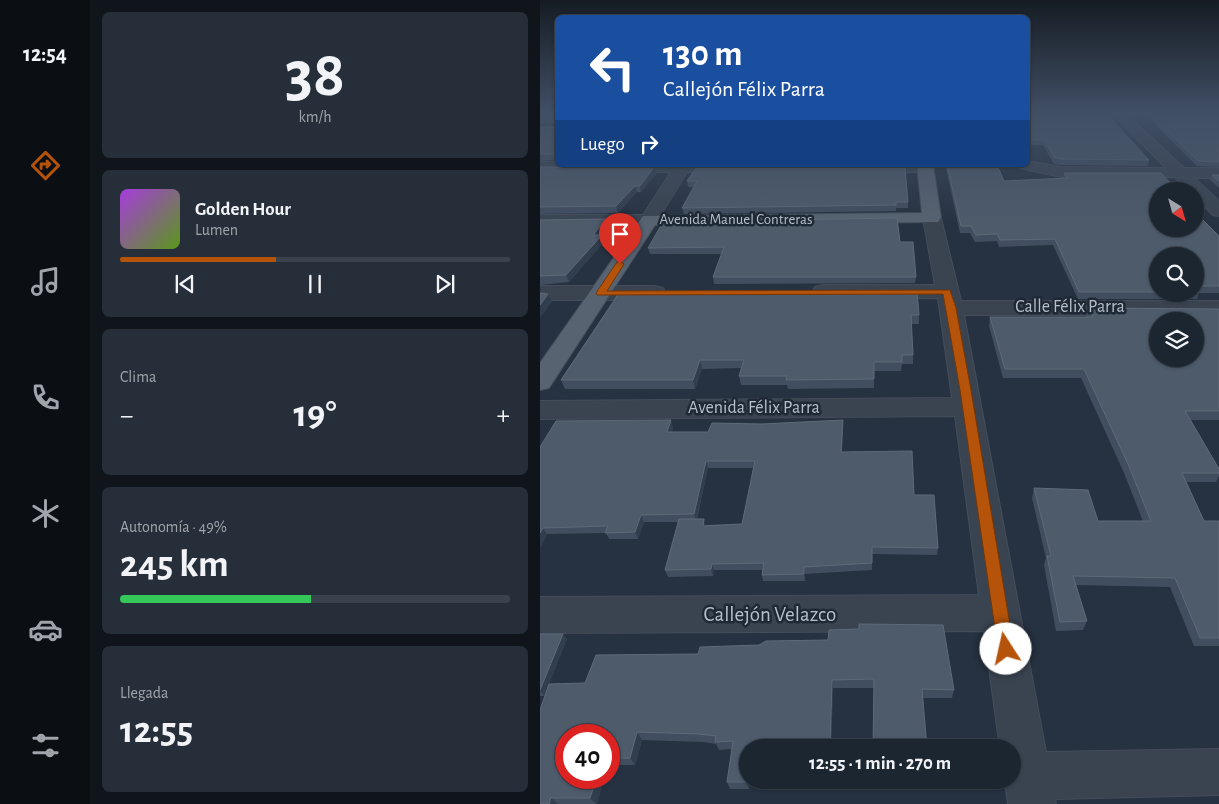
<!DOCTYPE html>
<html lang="es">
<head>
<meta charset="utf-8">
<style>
  body { margin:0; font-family:"Alegreya Sans",sans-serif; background:#252e39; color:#f1f3f6; height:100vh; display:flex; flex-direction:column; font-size:19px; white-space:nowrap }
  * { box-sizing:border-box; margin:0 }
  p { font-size:16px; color:#a0a5ab }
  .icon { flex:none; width:28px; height:28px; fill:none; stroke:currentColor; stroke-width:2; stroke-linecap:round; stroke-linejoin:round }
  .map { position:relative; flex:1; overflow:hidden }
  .details { display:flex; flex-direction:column; gap:12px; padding:12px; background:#0f151b; width:450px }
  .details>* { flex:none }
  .guide { position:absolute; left:15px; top:15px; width:475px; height:152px; border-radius:8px; box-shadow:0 1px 4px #0004,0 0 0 1px #3a434d; background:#1a4fa0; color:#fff; overflow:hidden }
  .needle { width:32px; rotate:143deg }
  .fabs { position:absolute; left:609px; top:182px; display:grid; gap:10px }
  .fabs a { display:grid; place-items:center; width:55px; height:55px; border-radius:50%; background:#1c2631; box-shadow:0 1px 4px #0004,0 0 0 1px #3a434d; font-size:25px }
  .speed { position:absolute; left:15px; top:724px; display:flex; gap:10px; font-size:25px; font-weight:700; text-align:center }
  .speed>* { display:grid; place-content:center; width:65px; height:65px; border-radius:50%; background:#1c2631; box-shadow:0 1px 4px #0004,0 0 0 1px #3a434d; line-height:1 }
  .speed .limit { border:8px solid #d22; background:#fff; color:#111 }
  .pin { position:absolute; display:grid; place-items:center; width:42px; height:42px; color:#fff; margin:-51px -21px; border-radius:50% 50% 50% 0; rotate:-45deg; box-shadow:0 0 5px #0007 }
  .pin .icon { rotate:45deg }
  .me { position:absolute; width:55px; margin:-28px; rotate:350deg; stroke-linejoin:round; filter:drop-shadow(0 0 4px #0008) }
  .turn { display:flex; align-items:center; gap:18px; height:105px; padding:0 25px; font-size:22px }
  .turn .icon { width:65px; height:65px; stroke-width:2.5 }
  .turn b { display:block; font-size:35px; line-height:42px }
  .then { display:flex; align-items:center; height:48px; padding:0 25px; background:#0003; gap:10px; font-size:19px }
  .big { font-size:38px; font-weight:700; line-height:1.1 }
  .details .tile { flex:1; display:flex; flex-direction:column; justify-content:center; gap:8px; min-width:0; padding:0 18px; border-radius:8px; background:#252e39 }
  .details .dial { align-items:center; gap:0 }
  .dial b { font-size:65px; line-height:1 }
  .song { display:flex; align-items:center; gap:15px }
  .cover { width:60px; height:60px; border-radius:8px; background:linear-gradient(135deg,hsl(280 70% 55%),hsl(90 70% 35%)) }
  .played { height:5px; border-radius:2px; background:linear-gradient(90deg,#b45309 40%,#3a434d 40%) }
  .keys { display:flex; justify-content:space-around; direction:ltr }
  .heat { display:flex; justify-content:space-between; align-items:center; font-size:28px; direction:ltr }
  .charge { height:8px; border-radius:4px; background:linear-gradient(90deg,#34c759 49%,#3a434d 0) }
  .trip { position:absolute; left:199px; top:739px; width:282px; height:50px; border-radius:25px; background:#1c2631; box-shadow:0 1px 4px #0004,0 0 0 1px #3a434d; font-weight:700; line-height:50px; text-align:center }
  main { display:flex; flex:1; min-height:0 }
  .tabs { display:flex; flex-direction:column; width:90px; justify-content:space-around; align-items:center; background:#0b0f14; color:#a0a5ab }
  .tabs .icon { width:35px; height:35px }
  .tabs .selected { color:#b45309 }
  .tabs b { font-size:22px; color:#f1f3f6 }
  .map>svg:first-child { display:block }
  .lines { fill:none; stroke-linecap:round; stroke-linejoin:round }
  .minor-casing { stroke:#444d5a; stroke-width:2 }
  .major-casing { stroke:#444d5a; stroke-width:2 }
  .minor { fill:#3a4451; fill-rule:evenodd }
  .major { fill:#586371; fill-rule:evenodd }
  .wall { fill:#414e5f; fill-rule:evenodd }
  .shaded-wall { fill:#313e4e }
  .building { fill:#4e5b6b; stroke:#5e6a7a; fill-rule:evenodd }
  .route { fill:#b45309; stroke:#753606 }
  .labels { text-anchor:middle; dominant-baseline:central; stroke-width:5; stroke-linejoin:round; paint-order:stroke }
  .far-street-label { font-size:15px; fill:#b7bfcb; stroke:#1f2936 }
  .street-label { font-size:18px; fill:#b7bfcb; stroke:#1f2936 }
  .near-street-label { font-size:21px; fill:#b7bfcb; stroke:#1f2936 }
</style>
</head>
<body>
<main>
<nav class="tabs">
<b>12:54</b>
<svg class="icon selected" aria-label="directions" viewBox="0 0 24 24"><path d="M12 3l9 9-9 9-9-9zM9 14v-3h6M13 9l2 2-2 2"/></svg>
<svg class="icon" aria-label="music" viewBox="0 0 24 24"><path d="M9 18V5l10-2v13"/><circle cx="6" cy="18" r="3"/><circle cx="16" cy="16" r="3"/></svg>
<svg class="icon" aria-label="phone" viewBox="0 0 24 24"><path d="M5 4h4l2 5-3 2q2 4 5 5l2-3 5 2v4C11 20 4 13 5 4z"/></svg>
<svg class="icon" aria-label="climate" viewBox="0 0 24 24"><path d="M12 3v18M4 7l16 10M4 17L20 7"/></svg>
<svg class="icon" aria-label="car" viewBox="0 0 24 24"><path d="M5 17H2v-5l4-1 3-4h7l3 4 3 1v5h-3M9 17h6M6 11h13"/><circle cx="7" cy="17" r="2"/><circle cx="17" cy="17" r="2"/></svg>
<svg class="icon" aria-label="filters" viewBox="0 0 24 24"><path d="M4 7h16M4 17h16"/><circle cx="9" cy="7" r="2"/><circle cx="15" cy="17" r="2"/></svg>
</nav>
<section class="details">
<div class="tile dial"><b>38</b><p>km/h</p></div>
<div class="tile">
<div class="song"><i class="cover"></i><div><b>Golden Hour</b><p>Lumen</p></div></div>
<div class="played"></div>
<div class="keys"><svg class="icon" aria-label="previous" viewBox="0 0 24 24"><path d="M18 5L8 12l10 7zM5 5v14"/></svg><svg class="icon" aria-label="pause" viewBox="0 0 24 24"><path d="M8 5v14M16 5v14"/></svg><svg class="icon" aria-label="next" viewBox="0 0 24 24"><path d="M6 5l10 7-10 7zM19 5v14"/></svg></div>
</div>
<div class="tile"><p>Clima</p>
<div class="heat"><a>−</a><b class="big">19°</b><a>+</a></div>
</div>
<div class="tile"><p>Autonomía · 49%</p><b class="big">245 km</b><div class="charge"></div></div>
<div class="tile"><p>Llegada</p><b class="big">12:55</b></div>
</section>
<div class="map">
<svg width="679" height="804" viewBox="0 0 679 804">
  <rect width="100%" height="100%" fill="#263241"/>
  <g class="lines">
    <defs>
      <path id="minor" d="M 572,113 L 585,113 L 644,168 L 679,168 L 679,178 L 654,178 L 679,201 L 679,216 L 673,215 L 655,197 L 655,191 L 649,191 L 635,177 L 521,177 L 480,168 L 477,165 L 488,165 L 488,161 L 521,167 L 626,168 Z
        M 0,162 L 18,162 L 18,165 L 391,165 L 393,167 L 385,172 L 147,172 L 115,224 L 0,225 L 0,215 L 103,215 L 131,172 L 0,172 Z
        M 392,213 L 398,214 L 401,218 L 421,301 L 679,301 L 679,315 L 424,315 L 506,752 L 679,749 L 679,795 L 515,799 L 516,804 L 468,804 L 465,780 L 472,780 L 472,748 L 460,748 L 444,631 L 0,633 L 0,597 L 439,595 L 415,416 L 0,419 L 0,401 L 412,398 L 398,298 L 283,299 L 275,297 L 272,292 L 275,287 L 283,285 L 395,285 L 383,218 L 386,214 Z
        M 0,286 L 115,286 L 123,288 L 126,293 L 123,298 L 115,300 L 0,300 Z"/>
      <path id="major" d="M 377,165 L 393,165 L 401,218 L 398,222 L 115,225 L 9,388 L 0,390 L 0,363 L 103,216 L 382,213 Z"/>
    </defs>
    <use href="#minor" class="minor-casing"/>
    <use href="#major" class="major-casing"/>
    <use href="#minor" class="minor"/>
    <use href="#major" class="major"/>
  </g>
  <path class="wall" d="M 0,113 L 18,113 L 18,160 L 0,161 L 0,127 L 17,127 L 17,123 L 0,123 Z
    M 488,113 L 609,160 L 608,166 L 521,165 L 514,164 L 503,145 L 488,145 Z
    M 603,113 L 679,113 L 679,167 L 657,166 Z
    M 405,165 L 457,165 L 464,181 L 523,179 L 524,173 L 655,210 L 659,214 L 659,216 L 679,236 L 679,293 L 659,293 L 657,299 L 538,299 L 513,245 L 459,247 L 457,241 L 435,242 L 430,233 L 420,233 L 408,177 ZM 618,256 L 655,256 L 655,294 L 618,294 Z
    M 0,167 L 114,167 L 116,174 L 101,192 L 97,192 L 78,213 L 0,214 Z
    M 156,168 L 368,202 L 368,208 L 356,208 L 356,211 L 144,214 L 142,208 L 154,187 L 148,187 L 147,181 Z
    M 672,175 L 679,175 L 679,188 L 670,180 Z
    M 0,220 L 68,226 L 61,235 L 64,242 L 29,282 L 0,285 Z
    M 360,242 L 376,277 L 375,283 L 174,284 L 173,277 L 182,254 L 110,254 L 108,248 Z
    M 79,293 L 379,315 L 379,324 L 371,324 L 373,355 L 373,364 L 362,364 L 361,371 L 334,371 L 334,388 L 248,389 L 247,385 L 201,385 L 199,376 L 201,368 L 162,369 L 155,389 L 25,389 L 21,380 Z
    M 548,308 L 679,309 L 679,420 L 651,420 L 679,469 L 679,476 L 676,482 L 646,482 L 664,521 L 679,521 L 679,646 L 654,646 L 630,587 L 536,585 L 547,621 L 543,630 L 516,631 L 504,565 L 506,558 L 492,498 L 494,488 L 558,521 L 603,521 L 584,473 L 541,378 L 463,378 L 449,326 L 450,317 L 546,317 Z
    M 133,427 L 132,432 L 168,432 L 303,427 L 302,452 L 374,495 L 398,548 L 397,555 L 332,554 L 332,570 L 265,574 L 265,581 L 223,581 L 222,575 L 222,570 L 174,570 L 173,576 L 128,577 L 125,570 L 139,522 L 104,522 L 98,539 L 69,539 L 66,533 L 7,534 L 0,548 L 0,447 ZM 168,468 L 213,468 L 202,524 L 166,525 L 157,519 Z
    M 0,634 L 23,634 L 27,639 L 4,696 L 0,696 Z
    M 158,654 L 414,690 L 412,698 L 383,698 L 334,688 L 293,688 L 291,748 L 208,748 L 208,780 L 210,780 L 209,789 L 190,789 L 187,782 L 192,749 L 179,750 L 176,744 L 163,742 L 102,740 L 95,765 L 69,765 L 69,767 L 69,735 L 26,735 L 57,804 L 0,804 L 45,683 Z"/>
  <path class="shaded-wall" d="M 114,167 L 116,174 L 101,192 L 100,186 Z
    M 95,186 L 97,192 L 78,213 L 76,206 Z
    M 66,219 L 68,226 L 57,240 L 62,235 L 64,242 L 29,282 L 26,275 L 53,235 Z
    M 8,294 L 12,302 L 0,318 L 0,305 Z
    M 160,360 L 162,369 L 155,389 L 153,380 Z
    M 131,420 L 133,427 L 129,439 L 127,432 Z
    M 303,420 L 303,427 L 302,459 L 301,452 Z
    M 166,461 L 168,468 L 156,521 L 154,514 Z
    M 101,515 L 104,522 L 98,539 L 95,532 Z
    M 164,519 L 166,526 L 163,526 Z
    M 3,528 L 7,534 L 0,548 L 0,533 Z
    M 172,564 L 174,570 L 173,576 L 171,569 Z
    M 264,567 L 265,574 L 265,581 L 264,574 Z
    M 23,634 L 27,639 L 4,696 L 0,690 Z
    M 292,680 L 293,688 L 291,748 L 290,748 Z
    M 97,732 L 102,740 L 95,765 L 90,758 Z
    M 208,771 L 208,780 L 210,780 L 209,789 L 206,782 Z
    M 57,778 L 65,778 L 57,804 L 56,804 L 50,798 Z
    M 11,798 L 18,804 L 9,804 Z"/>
  <path class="building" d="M 0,113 L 18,113 L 18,156 L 16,154 L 0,154 L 0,127 L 17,127 L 17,117 L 0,117 Z
    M 488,113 L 566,113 L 609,160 L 522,159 L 515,158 L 504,140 L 488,140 Z
    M 608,113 L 679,113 L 679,162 L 658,161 Z
    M 407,165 L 457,165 L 464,181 L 527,178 L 524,173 L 621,173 L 638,191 L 618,191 L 618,229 L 655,229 L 655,210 L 659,214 L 657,214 L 679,236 L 679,286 L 655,286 L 655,256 L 618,256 L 618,292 L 539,292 L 515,239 L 460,240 L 457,234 L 436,235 L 431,226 L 421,226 Z
    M 0,167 L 114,167 L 100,186 L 95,186 L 76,206 L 0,207 Z
    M 156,168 L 365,168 L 368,202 L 356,202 L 356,205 L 142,208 L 157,181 L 147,181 Z
    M 672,175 L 679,175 L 679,181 Z
    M 357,218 L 360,242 L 373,242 L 376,277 L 173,277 L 184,247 L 108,248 L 123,222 Z
    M 66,219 L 53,235 L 62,235 L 26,275 L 0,276 L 0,220 Z
    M 655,288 L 659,292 L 655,292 Z
    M 377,292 L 379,315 L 371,315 L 373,355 L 362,355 L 362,362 L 334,362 L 334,379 L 246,380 L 247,376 L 199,376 L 204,360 L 160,360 L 153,380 L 21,380 L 79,293 Z
    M 0,293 L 8,294 L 0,305 Z
    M 548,308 L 679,309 L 679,411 L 645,411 L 679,469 L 679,473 L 642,473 L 664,521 L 679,521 L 679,638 L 660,638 L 635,578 L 533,576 L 547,621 L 520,622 L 507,556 L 511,556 L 494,488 L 548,490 L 558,521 L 611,521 L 588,464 L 544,369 L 465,369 L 450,317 L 553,317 ZM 618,321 L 655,321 L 655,359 L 618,359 Z
    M 131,420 L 127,432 L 168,432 L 172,423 L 222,424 L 303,420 L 301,452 L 372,451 L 374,495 L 394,495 L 398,548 L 332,547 L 332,563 L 264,567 L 264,574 L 222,575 L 224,563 L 172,564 L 171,569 L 125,570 L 139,519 L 164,519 L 163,526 L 202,524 L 215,461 L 166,461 L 154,514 L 101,515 L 95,532 L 65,533 L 68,526 L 3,528 L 0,533 L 0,447 L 16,421 Z
    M 319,624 L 403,625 L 414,690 L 382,689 L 387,748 L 333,748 L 334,679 L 292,680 L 290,748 L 208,748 L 208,771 L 206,782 L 187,782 L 193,741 L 175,742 L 176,736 L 159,734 L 97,732 L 90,758 L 69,758 L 69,735 L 26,735 L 26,778 L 57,778 L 50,798 L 11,798 L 9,804 L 0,804 L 0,710 L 9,684 L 45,683 L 56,655 L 158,654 L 160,647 L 219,645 L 226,641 L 288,640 L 289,630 L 319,629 Z
    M 0,634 L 23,634 L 0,690 Z"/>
  <linearGradient id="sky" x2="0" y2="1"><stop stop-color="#151c24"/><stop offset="0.5" stop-color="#414f65"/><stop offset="1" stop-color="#414f65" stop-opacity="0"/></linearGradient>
  <rect width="679" height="225" fill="url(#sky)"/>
  <path class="route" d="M 80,261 L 84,264 L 67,291 L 410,290 L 416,308 L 431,390 L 474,649 L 472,655 L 466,657 L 460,655 L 458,649 L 420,390 L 403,294 L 57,295 L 56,293 L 77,262 Z"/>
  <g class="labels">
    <g class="far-street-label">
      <text x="196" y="219">Avenida Manuel Contreras</text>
    </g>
    <g class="street-label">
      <text x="530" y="307">Calle Félix Parra</text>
      <text x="214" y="408">Avenida Félix Parra</text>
    </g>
    <g class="near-street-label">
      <text x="230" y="614">Callejón Velazco</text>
    </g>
  </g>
</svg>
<div class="fabs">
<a><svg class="needle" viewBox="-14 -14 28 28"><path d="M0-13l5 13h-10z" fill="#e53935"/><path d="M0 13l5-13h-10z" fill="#a0a5ab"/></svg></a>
<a><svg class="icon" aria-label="search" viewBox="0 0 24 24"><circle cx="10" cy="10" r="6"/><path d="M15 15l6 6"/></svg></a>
<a><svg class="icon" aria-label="layers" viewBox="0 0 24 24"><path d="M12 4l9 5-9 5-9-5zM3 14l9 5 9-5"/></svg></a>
</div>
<div class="speed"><div class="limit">40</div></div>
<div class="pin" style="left:80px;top:264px;background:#d93025"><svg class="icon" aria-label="arrive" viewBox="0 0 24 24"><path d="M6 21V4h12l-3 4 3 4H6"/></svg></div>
<svg class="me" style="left:466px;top:649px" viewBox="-20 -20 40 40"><circle r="19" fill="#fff"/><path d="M0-13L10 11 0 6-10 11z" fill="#b45309"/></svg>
<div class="trip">12:55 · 1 min · 270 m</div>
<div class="guide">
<div class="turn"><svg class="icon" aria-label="left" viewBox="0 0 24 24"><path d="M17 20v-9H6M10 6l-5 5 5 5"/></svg><div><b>130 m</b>Callejón Félix Parra</div></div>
<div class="then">Luego<svg class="icon" aria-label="right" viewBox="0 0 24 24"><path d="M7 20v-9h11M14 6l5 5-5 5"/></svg></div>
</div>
</div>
</main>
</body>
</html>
